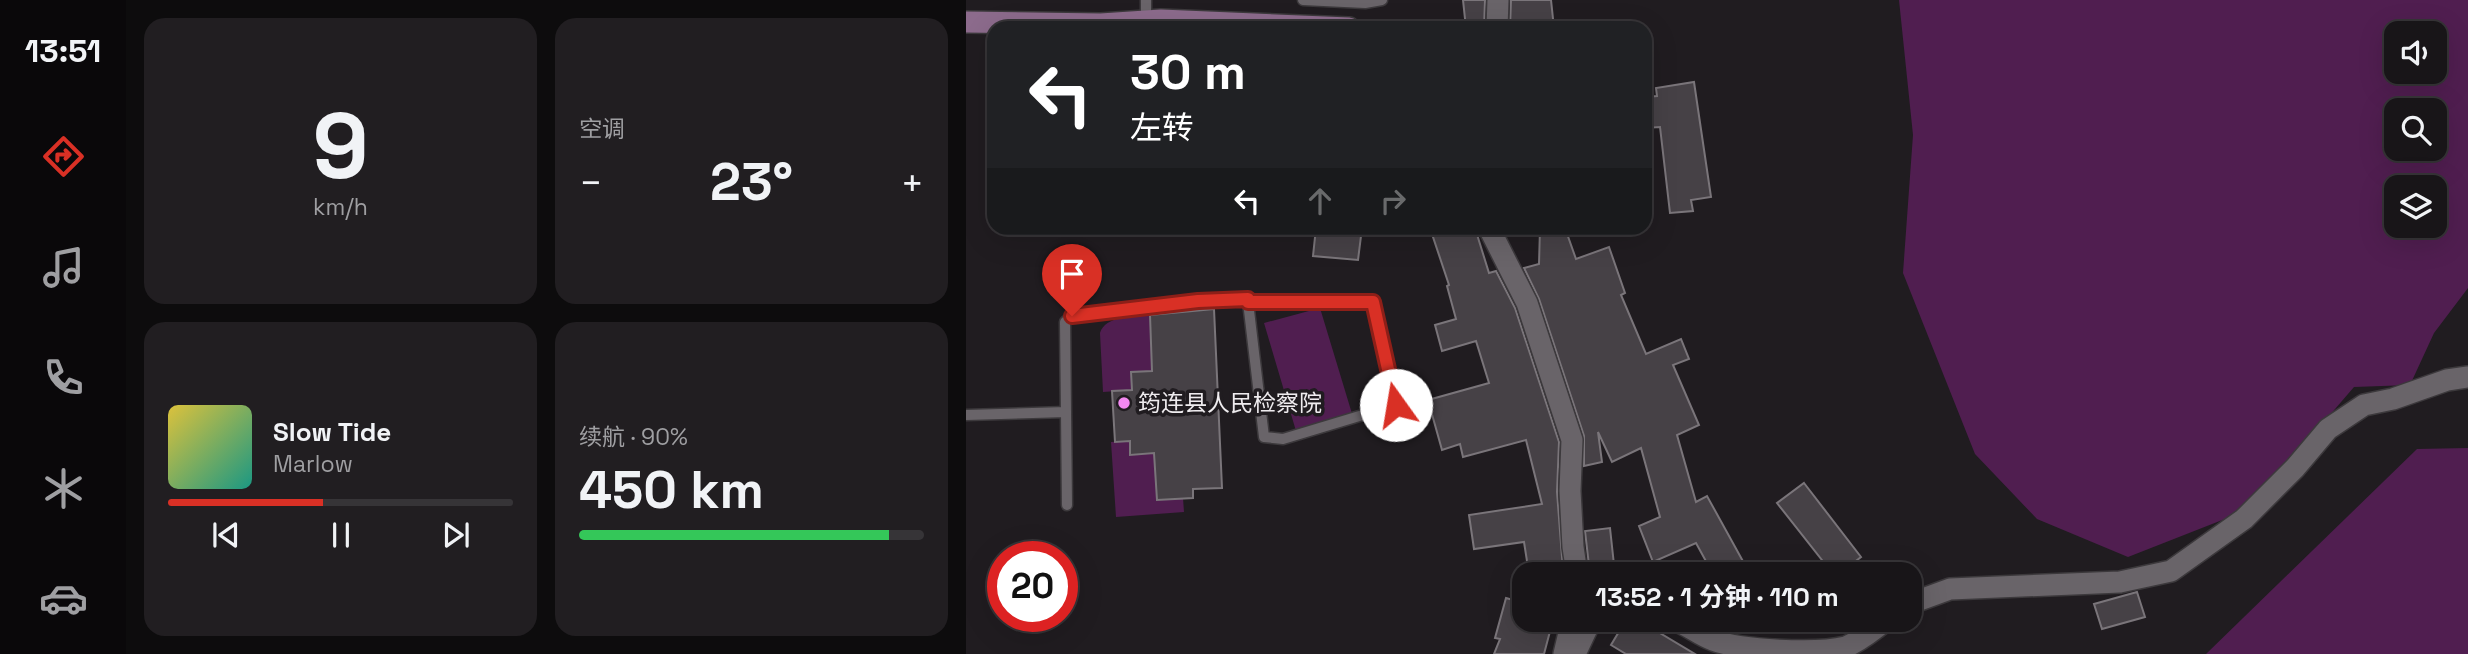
<!DOCTYPE html>
<html lang="zh">
<head>
<meta charset="utf-8">
<style>
  body { margin:0; font-family:"Space Grotesk","Noto Sans SC",sans-serif; background:#211e21; color:#f1f3f6; height:100vh; display:flex; flex-direction:column; font-size:26px; white-space:nowrap }
  * { box-sizing:border-box; margin:0 }
  p { font-size:23px; color:#9f9fa2 }
  .icon { flex:none; width:38px; height:38px; fill:none; stroke:currentColor; stroke-width:2; stroke-linecap:round; stroke-linejoin:round }
  .map { position:relative; flex:1; overflow:hidden }
  .side { display:flex; flex-direction:column; gap:18px; padding:18px; background:#0d0c0d; width:840px }
  .side>* { flex:none }
  .guide { position:absolute; left:21px; top:21px; width:665px; height:214px; border-radius:21px; box-shadow:0 7px 28px #0002,0 0 0 2px #363437; background:#202124; color:#fff; overflow:hidden }
  .fabs { position:absolute; left:1418px; top:21px; display:grid; gap:14px }
  .fabs a { display:grid; place-items:center; width:63px; height:63px; border-radius:14px; background:#181518; box-shadow:0 7px 28px #0002,0 0 0 2px #363437; font-size:35px }
  .speed { position:absolute; left:21px; top:541px; display:flex; gap:14px; font-size:35px; font-weight:700; text-align:center }
  .speed>* { display:grid; place-content:center; width:91px; height:91px; border-radius:50%; background:#181518; box-shadow:0 7px 28px #0002,0 0 0 2px #363437; line-height:1 }
  .speed .limit { border:10px solid #d22; background:#fff; color:#111 }
  .pin { position:absolute; display:grid; place-items:center; width:60px; height:60px; color:#fff; margin:-72px -30px; border-radius:50% 50% 50% 0; rotate:-45deg; box-shadow:0 0 7px #0007 }
  .pin .icon { rotate:45deg }
  .me { position:absolute; width:77px; margin:-38px; rotate:347deg; stroke-linejoin:round; filter:drop-shadow(0 0 5px #0008) }
  .turn { display:flex; align-items:center; gap:24px; height:147px; padding:0 28px; font-size:32px }
  .turn .icon { width:91px; height:91px; stroke-width:2.5 }
  .turn b { display:block; font-size:49px; line-height:60px }
  .lanes { display:flex; align-items:center; height:66px; padding:0 28px; background:#0003; justify-content:center; gap:35px; direction:ltr }
  .lanes .off { opacity:.35 }
  .big { font-size:52px; font-weight:700; line-height:1.1 }
  .side .card { flex:1; display:flex; flex-direction:column; justify-content:center; gap:10px; min-width:0; padding:0 24px; border-radius:21px; background:#211e21 }
  .side .dial { align-items:center; gap:0 }
  .dial b { font-size:91px; line-height:1 }
  .song { display:flex; align-items:center; gap:21px }
  .cover { width:84px; height:84px; border-radius:10px; background:linear-gradient(135deg,hsl(50 70% 55%),hsl(170 70% 35%)) }
  .played { height:7px; border-radius:4px; background:linear-gradient(90deg,#d93025 45%,#363437 45%) }
  .keys { display:flex; justify-content:space-around; direction:ltr }
  .heat { display:flex; justify-content:space-between; align-items:center; font-size:38px; direction:ltr }
  .charge { height:10px; border-radius:5px; background:linear-gradient(90deg,#34c759 90%,#363437 0) }
  .side .tiles { flex:1; display:grid; gap:18px; grid-template-columns:repeat(2,1fr) }
  .trip { position:absolute; left:546px; top:562px; width:410px; height:70px; border-radius:21px; background:#181518; box-shadow:0 7px 28px #0002,0 0 0 2px #363437; font-weight:700; line-height:70px; text-align:center }
  main { display:flex; flex:1; min-height:0 }
  .tabs { display:flex; flex-direction:column; width:126px; justify-content:space-around; align-items:center; background:#0a080a; color:#9f9fa2 }
  .tabs .icon { width:49px; height:49px }
  .tabs .active { color:#d93025 }
  .tabs b { font-size:32px; color:#f1f3f6 }
  .map>svg:first-child { display:block }
  .green { fill:#501e50; fill-rule:evenodd }
  .building { fill:#464146; stroke:#7a757a; stroke-width:2 }
  .lines { fill:none; stroke-linecap:round; stroke-linejoin:round }
  .lane-casing { stroke:#3c393c; stroke-width:13 }
  .street-casing { stroke:#3c393c; stroke-width:24 }
  .secondary-casing { stroke:#3c393c; stroke-width:24 }
  .lane { stroke:#696469; stroke-width:10 }
  .street { stroke:#696469; stroke-width:21 }
  .secondary { stroke:#8c6b8c; stroke-width:21 }
  .route-casing { stroke:#8d1f18; stroke-width:18 }
  .route { stroke:#d93025; stroke-width:12 }
  .poi-dot { fill:#f389f1; stroke:#201c20; stroke-width:2.5 }
  .labels { text-anchor:middle; dominant-baseline:central; stroke-width:7; stroke-linejoin:round; paint-order:stroke }
  .poi-label { font-size:23px; fill:#efecef; stroke:#201c20; text-anchor:start }
</style>
</head>
<body>
<main>
<nav class="tabs">
<b>13:51</b>
<svg class="icon active" aria-label="directions" viewBox="0 0 24 24"><path d="M12 3l9 9-9 9-9-9zM9 14v-3h6M13 9l2 2-2 2"/></svg>
<svg class="icon" aria-label="music" viewBox="0 0 24 24"><path d="M9 18V5l10-2v13"/><circle cx="6" cy="18" r="3"/><circle cx="16" cy="16" r="3"/></svg>
<svg class="icon" aria-label="phone" viewBox="0 0 24 24"><path d="M5 4h4l2 5-3 2q2 4 5 5l2-3 5 2v4C11 20 4 13 5 4z"/></svg>
<svg class="icon" aria-label="climate" viewBox="0 0 24 24"><path d="M12 3v18M4 7l16 10M4 17L20 7"/></svg>
<svg class="icon" aria-label="car" viewBox="0 0 24 24"><path d="M5 17H2v-5l4-1 3-4h7l3 4 3 1v5h-3M9 17h6M6 11h13"/><circle cx="7" cy="17" r="2"/><circle cx="17" cy="17" r="2"/></svg>
</nav>
<section class="side">
<div class="tiles">
<div class="card dial"><b>9</b><p>km/h</p></div>
<div class="card"><p>空调</p>
<div class="heat"><a>−</a><b class="big">23°</b><a>+</a></div>
</div>
<div class="card">
<div class="song"><i class="cover"></i><div><b>Slow Tide</b><p>Marlow</p></div></div>
<div class="played"></div>
<div class="keys"><svg class="icon" aria-label="previous" viewBox="0 0 24 24"><path d="M18 5L8 12l10 7zM5 5v14"/></svg><svg class="icon" aria-label="pause" viewBox="0 0 24 24"><path d="M8 5v14M16 5v14"/></svg><svg class="icon" aria-label="next" viewBox="0 0 24 24"><path d="M6 5l10 7-10 7zM19 5v14"/></svg></div>
</div>
<div class="card"><p>续航 · 90%</p><b class="big">450 km</b><div class="charge"></div></div>
</div>
</section>
<div class="map">
<svg width="1502" height="654" viewBox="0 0 1502 654">
  <rect width="100%" height="100%" fill="#201c20"/>
  <path class="green" d="M 933,0 L 1502,0 L 1502,288 L 1468,333 L 1444,385 L 1388,387 L 1332,452 L 1269,515 L 1162,557 L 1071,519 L 1009,454 L 937,273 L 947,135 ZM 1430,33 L 1468,33 L 1468,72 L 1430,72 ZM 1430,110 L 1468,110 L 1468,149 L 1430,149 ZM 1430,187 L 1468,187 L 1468,226 L 1430,226 Z
    M 354,308 L 387,417 L 330,431 L 298,323 Z
    M 184,312 L 185,334 L 197,334 L 199,376 L 166,390 L 137,392 L 134,333 C 139,316 168,316 184,312 Z
    M 164,441 L 164,454 L 190,453 L 191,499 L 217,498 L 218,512 L 150,517 L 145,442 Z
    M 1502,448 L 1502,654 L 1240,654 L 1451,449 Z"/>
  <path class="building" d="M 497,0 L 519,0 L 518,28 L 500,28 Z
    M 545,0 L 585,0 L 588,28 L 544,28 Z
    M 728,82 L 745,197 L 725,200 L 727,211 L 704,213 L 694,127 L 679,128 L 679,97 L 691,96 L 690,88 Z
    M 350,228 L 396,228 L 392,260 L 347,256 Z
    M 464,228 L 509,228 L 523,273 L 530,271 L 549,308 L 593,442 L 591,492 L 597,570 L 563,574 L 558,542 L 508,549 L 503,515 L 576,504 L 560,440 L 497,457 L 494,444 L 476,450 L 462,400 L 523,383 L 510,341 L 476,351 L 469,325 L 490,319 L 481,286 L 483,285 Z
    M 574,228 L 599,228 L 610,259 L 643,247 L 659,293 L 655,295 L 680,354 L 715,339 L 723,359 L 707,365 L 733,425 L 711,435 L 730,502 L 741,496 L 784,574 L 747,574 L 730,543 L 687,562 L 673,526 L 694,517 L 675,448 L 646,462 L 632,432 L 636,462 L 618,466 L 618,436 L 573,299 L 558,268 L 573,264 Z
    M 248,309 L 256,488 L 227,489 L 227,498 L 191,500 L 188,453 L 164,455 L 164,441 L 149,442 L 146,391 L 166,390 L 165,372 L 186,371 L 184,315 Z
    M 838,483 L 895,557 L 873,574 L 867,574 L 811,503 Z
    M 644,528 L 649,574 L 624,574 L 619,531 Z
    M 1171,592 L 1179,617 L 1136,629 L 1128,604 Z
    M 540,598 L 558,603 L 558,620 L 587,620 L 578,654 L 528,654 L 534,639 L 529,638 Z
    M 660,620 L 672,620 L 729,654 L 660,654 L 645,645 Z"/>
  <g class="lines">
    <defs>
      <path id="lane" d="M 337,0 L 399,3 L 416,0
        M 180,21 L 180,0
        M 0,415 L 100,412
        M 101,505 L 99,322 L 106,316 L 232,301 L 282,299 L 282,302 L 298,437 L 317,439 L 430,405 L 407,302 L 282,302"/>
      <path id="street" d="M 531,28 L 532,0
        M 523,228 L 561,303 L 606,440 L 604,491 L 607,547 L 611,574
        M 943,604 L 984,589 L 1154,582 L 1205,571 L 1278,519 L 1329,468 L 1362,429 L 1398,405 L 1427,399 L 1481,380 L 1502,377
        M 708,620 C 722,625 733,635 747,640 C 776,651 851,654 880,647 C 895,640 908,630 920,620
        M 598,654 L 606,620
        M 609,654 L 625,620"/>
      <path id="secondary" d="M 0,22 L 135,24 L 195,20 L 383,28"/>
    </defs>
    <use href="#lane" class="lane-casing"/>
    <use href="#street" class="street-casing"/>
    <use href="#secondary" class="secondary-casing"/>
    <use href="#lane" class="lane"/>
    <use href="#street" class="street"/>
    <use href="#secondary" class="secondary"/>
  </g>
  <g class="lines">
    <defs>
      <path id="route" d="M 106,316 L 232,301 L 282,299 L 282,302 L 407,302 L 430,405"/>
    </defs>
    <use href="#route" class="route-casing"/>
    <use href="#route" class="route"/>
  </g>
  <circle class="poi-dot" cx="158" cy="403" r="7"/>
  <g class="labels">
    <g class="poi-label">
      <text x="172" y="403">筠连县人民检察院</text>
    </g>
  </g>
</svg>
<div class="fabs">
<a><svg class="icon" aria-label="sound" viewBox="0 0 24 24"><path d="M4 9h4l5-4v14l-5-4H4zM17 9q2 3 0 6"/></svg></a>
<a><svg class="icon" aria-label="search" viewBox="0 0 24 24"><circle cx="10" cy="10" r="6"/><path d="M15 15l6 6"/></svg></a>
<a><svg class="icon" aria-label="layers" viewBox="0 0 24 24"><path d="M12 4l9 5-9 5-9-5zM3 14l9 5 9-5"/></svg></a>
</div>
<div class="speed"><div class="limit">20</div></div>
<div class="pin" style="left:106px;top:316px;background:#d93025"><svg class="icon" aria-label="arrive" viewBox="0 0 24 24"><path d="M6 21V4h12l-3 4 3 4H6"/></svg></div>
<svg class="me" style="left:430px;top:405px" viewBox="-20 -20 40 40"><circle r="19" fill="#fff"/><path d="M0-13L10 11 0 6-10 11z" fill="#d93025"/></svg>
<div class="trip">13:52 · 1 分钟 · 110 m</div>
<div class="guide">
<div class="turn"><svg class="icon" aria-label="left" viewBox="0 0 24 24"><path d="M17 20v-9H6M10 6l-5 5 5 5"/></svg><div><b>30 m</b>左转</div></div>
<div class="lanes"><svg class="icon" aria-label="left" viewBox="0 0 24 24"><path d="M17 20v-9H6M10 6l-5 5 5 5"/></svg><svg class="icon off" aria-label="ahead" viewBox="0 0 24 24"><path d="M12 20V5M6 11l6-6 6 6"/></svg><svg class="icon off" aria-label="right" viewBox="0 0 24 24"><path d="M7 20v-9h11M14 6l5 5-5 5"/></svg></div>
</div>
</div>
</main>
</body>
</html>
